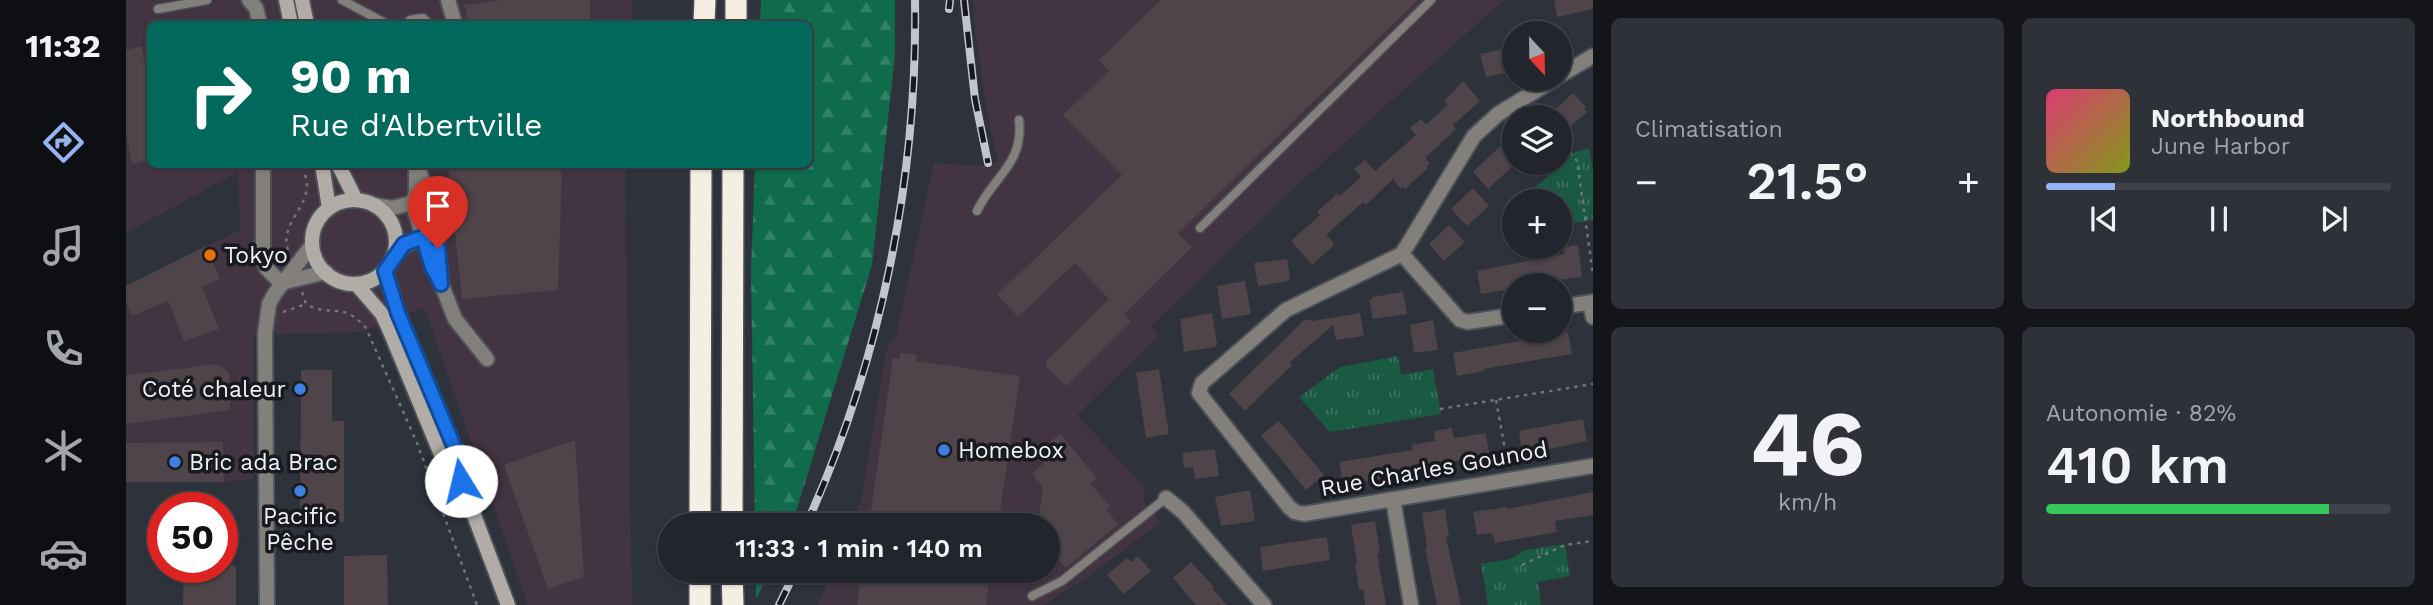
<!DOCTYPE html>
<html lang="fr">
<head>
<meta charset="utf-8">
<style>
  body { margin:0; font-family:"Work Sans",sans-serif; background:#2e3238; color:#f1f3f6; height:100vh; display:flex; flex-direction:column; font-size:26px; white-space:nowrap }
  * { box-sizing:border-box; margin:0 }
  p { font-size:23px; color:#a2a5a9 }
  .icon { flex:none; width:38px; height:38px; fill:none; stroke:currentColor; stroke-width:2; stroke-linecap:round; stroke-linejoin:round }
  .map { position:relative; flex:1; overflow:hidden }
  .panel { display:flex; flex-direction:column; gap:18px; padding:18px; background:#131518; width:840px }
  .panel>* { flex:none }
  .banner { position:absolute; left:21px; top:21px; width:665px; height:147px; border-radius:10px; box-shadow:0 2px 5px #0004,0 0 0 2px #3f4348; background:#00695c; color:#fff; overflow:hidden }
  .needle { width:46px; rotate:158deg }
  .tools { position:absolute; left:1376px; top:21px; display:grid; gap:14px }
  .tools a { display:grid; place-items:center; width:70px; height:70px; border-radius:50%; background:#22262c; box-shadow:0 2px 5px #0004,0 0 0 2px #3f4348; font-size:35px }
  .speed { position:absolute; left:21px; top:492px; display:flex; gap:14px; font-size:35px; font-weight:700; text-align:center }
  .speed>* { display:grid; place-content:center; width:91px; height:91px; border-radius:50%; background:#22262c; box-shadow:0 2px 5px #0004,0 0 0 2px #3f4348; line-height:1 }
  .speed .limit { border:10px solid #d22; background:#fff; color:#111 }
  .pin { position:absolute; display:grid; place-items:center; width:60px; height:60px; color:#fff; margin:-72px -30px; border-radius:50% 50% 50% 0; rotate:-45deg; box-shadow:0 0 7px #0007 }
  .pin .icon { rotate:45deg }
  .me { position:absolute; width:77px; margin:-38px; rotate:351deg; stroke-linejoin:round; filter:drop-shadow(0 0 5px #0008) }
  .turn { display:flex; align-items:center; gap:24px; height:147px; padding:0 28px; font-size:32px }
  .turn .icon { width:91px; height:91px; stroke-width:2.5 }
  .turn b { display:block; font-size:49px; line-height:60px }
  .big { font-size:52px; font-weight:600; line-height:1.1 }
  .panel .tile { flex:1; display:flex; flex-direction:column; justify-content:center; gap:10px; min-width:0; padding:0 24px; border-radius:10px; background:#2e3238 }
  .panel .dial { align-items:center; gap:0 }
  .dial b { font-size:91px; line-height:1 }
  .song { display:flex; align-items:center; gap:21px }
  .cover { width:84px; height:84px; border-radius:10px; background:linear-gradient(135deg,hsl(340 70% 55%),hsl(70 70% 35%)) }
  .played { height:7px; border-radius:4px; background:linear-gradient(90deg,#95b2f1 20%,#3f4348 20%) }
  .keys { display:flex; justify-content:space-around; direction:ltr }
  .heat { display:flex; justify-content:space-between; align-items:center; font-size:38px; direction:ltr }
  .charge { height:10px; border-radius:5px; background:linear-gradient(90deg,#34c759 82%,#3f4348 0) }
  .panel .tiles { flex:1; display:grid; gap:18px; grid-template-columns:repeat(2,1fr) }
  .trip { position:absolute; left:532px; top:513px; width:402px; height:70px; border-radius:35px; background:#22262c; box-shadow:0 2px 5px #0004,0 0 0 2px #3f4348; font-weight:600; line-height:70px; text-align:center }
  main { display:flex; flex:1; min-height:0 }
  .dock { display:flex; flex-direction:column; width:126px; justify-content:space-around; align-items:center; background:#0e0f12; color:#a2a5a9 }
  .dock .icon { width:49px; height:49px }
  .dock .current { color:#95b2f1 }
  .dock b { font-size:32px; color:#f1f3f6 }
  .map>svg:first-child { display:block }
  .commercial { fill:#433442 }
  .grass { fill:url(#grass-tufts) }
  .forest { fill:url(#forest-firs) }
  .building { fill:#4e4449 }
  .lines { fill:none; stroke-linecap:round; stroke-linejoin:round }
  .lane-casing { stroke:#4d5159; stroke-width:11 }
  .street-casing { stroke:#4d5159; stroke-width:18 }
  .secondary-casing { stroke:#4d5159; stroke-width:18 }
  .highway-casing { stroke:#4d5159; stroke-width:24 }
  .path { stroke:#70747c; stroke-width:2.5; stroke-dasharray:3.5 5; stroke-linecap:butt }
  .lane { stroke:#83807c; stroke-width:8 }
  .street { stroke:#83807c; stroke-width:14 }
  .secondary { stroke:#b1ada6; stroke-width:14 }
  .highway { stroke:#f5eee3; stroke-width:21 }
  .rail-casing { stroke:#c2c5cc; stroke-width:8 }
  .rail { stroke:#181a1e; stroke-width:5; stroke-dasharray:16; stroke-linecap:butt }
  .route-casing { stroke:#114b97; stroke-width:18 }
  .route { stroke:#1a73e8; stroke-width:12 }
  .food-dot { fill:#e8710a; stroke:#181a1e; stroke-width:2.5 }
  .shop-dot { fill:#3f7fe0; stroke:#181a1e; stroke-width:2.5 }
  .labels { text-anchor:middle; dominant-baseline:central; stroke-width:7; stroke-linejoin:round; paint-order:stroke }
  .poi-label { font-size:23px; fill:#eef1f7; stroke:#181a1e; text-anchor:start }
  .street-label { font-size:23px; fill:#eef1f7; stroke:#181a1e }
</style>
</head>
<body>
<main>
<nav class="dock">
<b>11:32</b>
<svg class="icon current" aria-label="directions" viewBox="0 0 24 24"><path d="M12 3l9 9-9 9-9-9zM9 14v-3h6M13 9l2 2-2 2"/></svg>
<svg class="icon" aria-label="music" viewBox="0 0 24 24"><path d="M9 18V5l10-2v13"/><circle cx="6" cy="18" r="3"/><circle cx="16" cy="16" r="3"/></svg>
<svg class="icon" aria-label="phone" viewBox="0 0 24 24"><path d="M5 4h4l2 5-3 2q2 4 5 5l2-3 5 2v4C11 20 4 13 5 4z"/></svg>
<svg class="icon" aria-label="climate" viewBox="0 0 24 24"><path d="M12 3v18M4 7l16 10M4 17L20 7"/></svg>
<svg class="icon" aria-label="car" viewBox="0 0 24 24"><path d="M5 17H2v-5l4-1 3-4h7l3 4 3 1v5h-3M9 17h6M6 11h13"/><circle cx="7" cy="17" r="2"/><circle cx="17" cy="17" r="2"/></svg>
</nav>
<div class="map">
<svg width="1467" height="605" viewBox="0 0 1467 605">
  <defs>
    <pattern id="grass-tufts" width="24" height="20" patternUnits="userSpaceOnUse" patternTransform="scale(1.75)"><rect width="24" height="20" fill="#1a5a42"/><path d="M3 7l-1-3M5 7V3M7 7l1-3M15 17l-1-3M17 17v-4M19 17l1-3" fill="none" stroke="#3c725e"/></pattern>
    <pattern id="forest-firs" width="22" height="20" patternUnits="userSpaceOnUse" patternTransform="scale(1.75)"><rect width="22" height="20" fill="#0f6b4c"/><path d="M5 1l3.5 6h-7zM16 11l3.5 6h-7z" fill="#328167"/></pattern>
  </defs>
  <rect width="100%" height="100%" fill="#2e323b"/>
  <path class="commercial" d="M 0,0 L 507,0 L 505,24 L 24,24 L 24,164 L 499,165 L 506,605 L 402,605 L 298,307 L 236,332 L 127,335 L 128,479 L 98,482 L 0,482 L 0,286 L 114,230 L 112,172 L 0,233 Z
    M 847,0 L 1378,0 L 1157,198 L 1026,326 L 1032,337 L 951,415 L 1019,488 L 1017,501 L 1035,522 L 963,576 L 917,605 L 691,605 L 709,571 L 922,570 L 922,525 L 726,525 L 736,497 L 759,357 L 763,345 L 770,336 L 808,163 L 856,166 L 872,161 L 864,129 L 849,31 Z"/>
  <path class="grass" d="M 1463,148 L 1467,168 L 1467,220 L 1433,225 L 1433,201 L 1394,201 L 1449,152 Z
    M 1272,356 L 1275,375 L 1307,369 L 1315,414 L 1204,432 L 1173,397 L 1214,367 Z
    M 1439,544 L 1444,576 L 1412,582 L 1415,605 L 1362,605 L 1355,564 L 1384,559 L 1399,550 Z"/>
  <path class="forest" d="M 635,0 L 769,0 L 769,55 L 746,265 L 666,525 L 629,525 L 625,271 L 629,165 L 682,164 L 682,24 L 634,24 Z
    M 630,571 L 644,571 L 630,599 Z"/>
  <path class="building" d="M 377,0 L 464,0 L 464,24 L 343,24 L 338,5 Z
    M 1035,0 L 1292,0 L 1052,233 L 1066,247 L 998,314 L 1005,322 L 940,386 L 920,366 L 920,361 L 983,299 L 949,263 L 892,317 L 871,295 L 996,175 L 937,115 L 983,71 L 973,60 Z
    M 1428,0 L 1467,0 L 1467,9 L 1431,17 Z
    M 15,46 L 24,81 L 24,160 L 6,164 L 0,132 L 0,50 Z
    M 1381,48 L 1386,71 L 1360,77 L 1354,54 Z
    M 1337,81 L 1354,101 L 1327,125 L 1330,129 L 1299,158 L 1304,163 L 1301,166 L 1302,168 L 1279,189 L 1277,187 L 1275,189 L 1267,179 L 1240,205 L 1237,202 L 1200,235 L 1208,243 L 1206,244 L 1207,246 L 1186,265 L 1165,241 L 1194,215 L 1191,212 L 1211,194 L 1214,196 L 1235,177 L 1228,169 L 1239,160 L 1249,171 L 1290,135 L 1284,128 L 1295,119 L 1300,125 L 1321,105 L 1318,101 Z
    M 1447,93 L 1460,107 L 1458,109 L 1461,112 L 1440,130 L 1433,123 L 1433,117 L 1428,117 L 1425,114 Z
    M 1388,133 L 1388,165 L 1362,189 L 1347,172 Z
    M 322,164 L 436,164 L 432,290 L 336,299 Z
    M 1347,188 L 1363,206 L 1341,226 L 1325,209 Z
    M 1323,225 L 1339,242 L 1318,261 L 1303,244 Z
    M 1452,245 L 1456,277 L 1388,285 L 1383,287 L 1384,289 L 1355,294 L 1351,271 L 1438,254 L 1437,247 Z
    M 80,246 L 94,279 L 76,287 L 93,329 L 58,341 L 42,301 L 6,316 L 0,300 L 0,286 Z
    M 1161,259 L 1164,278 L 1162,281 L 1132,286 L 1128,263 Z
    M 1119,281 L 1125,314 L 1096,319 L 1091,286 Z
    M 1277,292 L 1281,314 L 1247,319 L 1243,300 L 1247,300 L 1246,297 Z
    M 1086,313 L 1091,344 L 1089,347 L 1058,352 L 1054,319 Z
    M 1234,313 L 1238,336 L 1210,340 L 1207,325 L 1164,362 L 1166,365 L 1119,411 L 1103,394 L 1179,319 L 1186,321 Z
    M 1307,320 L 1312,350 L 1288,353 L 1284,325 Z
    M 1442,332 L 1446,354 L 1357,369 L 1358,371 L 1331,376 L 1327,353 Z
    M 774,353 L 791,355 L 790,361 L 894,376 L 872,525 L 743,525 L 767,358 L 773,359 Z
    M 91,364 L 103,373 L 104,410 L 0,424 L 0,378 L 2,375 Z
    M 1033,369 L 1043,434 L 1020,438 L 1010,373 Z
    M 175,370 L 206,370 L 206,421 L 218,421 L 218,522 L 174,522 Z
    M 1457,419 L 1461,441 L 1396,455 L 1393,431 Z
    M 1153,421 L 1198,475 L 1180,490 L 1135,435 Z
    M 1326,428 L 1328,438 L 1360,433 L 1363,455 L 1282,469 L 1283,474 L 1217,485 L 1213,462 L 1287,450 L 1286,445 L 1309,441 L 1308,431 Z
    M 934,434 L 971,478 L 964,483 L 984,507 L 980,510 L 992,524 L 940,568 L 922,547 L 922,525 L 912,525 L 917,487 L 906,474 L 918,463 L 910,453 Z
    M 449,440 L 458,577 L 422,589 L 378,465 Z
    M 97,442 L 98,482 L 0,482 L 0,443 Z
    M 1089,449 L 1093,476 L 1069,479 L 1067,467 L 1058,468 L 1056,453 Z
    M 1124,490 L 1129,521 L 1095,526 L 1089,497 Z
    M 1467,492 L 1467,515 L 1429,521 L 1431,532 L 1369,543 L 1366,533 L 1351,535 L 1347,512 L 1381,507 L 1381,509 Z
    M 1319,509 L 1323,536 L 1320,537 L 1335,605 L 1311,605 L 1299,548 L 1301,548 L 1296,513 Z
    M 1249,521 L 1254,553 L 1251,553 L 1260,605 L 1239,605 L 1237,589 L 1233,590 L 1229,563 L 1231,563 L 1225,525 Z
    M 1201,537 L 1204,560 L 1137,571 L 1134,547 Z
    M 96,554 L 110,568 L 110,605 L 57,605 L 58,567 L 96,567 Z
    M 261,555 L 262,605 L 218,605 L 218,556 Z
    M 1012,556 L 1025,571 L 998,594 L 981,575 L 1001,558 L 1005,562 Z
    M 1065,562 L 1088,587 L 1086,588 L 1101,605 L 1070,605 L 1047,578 Z
    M 736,570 L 865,570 L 860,605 L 731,605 Z"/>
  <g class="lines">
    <defs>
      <path id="lane" d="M 216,0 L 259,23
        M 32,9 L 81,0
        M 282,24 L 284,20 L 297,18 L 303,24
        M 851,211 C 867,177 898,164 893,120
        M 1074,228 L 1305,0
        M 906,596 L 936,581 L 1040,498"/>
      <path id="street" d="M 123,0 L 130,8 L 134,24
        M 322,0 L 329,24
        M 1433,76 L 1467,56
        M 1429,79 L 1372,114 L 1348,136 L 1276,254 L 1160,310 L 1076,383 L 1073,393 L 1163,507 L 1169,512 L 1178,514 L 1467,466
        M 137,164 L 137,257 L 140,268 L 155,283
        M 290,164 L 290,193 L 286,203 L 306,266 L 315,283 L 329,319 L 361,359
        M 293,169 L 307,213 L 315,275
        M 249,205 L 266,208 L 286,203 L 294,206
        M 1276,254 L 1334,320 L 1342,322 L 1388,315
        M 268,255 C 281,240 291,243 301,233
        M 155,283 L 200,272
        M 1464,302 L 1467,317
        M 1433,307 L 1467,302
        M 1040,498 L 1057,512 L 1138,605
        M 1267,499 L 1285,605
        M 141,605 L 139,333 L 143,304 L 149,293 L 186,245"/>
      <path id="secondary" d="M 160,0 L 165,24
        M 176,0 L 181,24
        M 196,164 L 203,208
        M 212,164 L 230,200
        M186 242a42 42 0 1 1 84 0a42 42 0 1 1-84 0Z
        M 259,270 L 272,313 L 338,470 L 335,481 L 382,605
        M 230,284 L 256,314 L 263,329 L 324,476 L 335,481"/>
      <path id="highway" d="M 578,24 L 579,0
        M 610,24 L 610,0
        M 574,525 L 575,164
        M 606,525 L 607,164
        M 606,570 L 607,605
        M 574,605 L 574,570"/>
    </defs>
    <use href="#lane" class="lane-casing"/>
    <use href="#street" class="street-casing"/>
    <use href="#secondary" class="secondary-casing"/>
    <use href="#highway" class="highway-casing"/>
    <path class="path" d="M 1406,109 L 1414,117
      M 1433,139 L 1451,161 L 1467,274
      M 1458,218 L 1467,217
      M 162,250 C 154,225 179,211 181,187 C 181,179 178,172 176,164
      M 176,292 L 180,304 C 204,318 216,300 240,328 L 291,443 L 351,605
      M 157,312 L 180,304
      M 1370,400 L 1382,466
      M 1314,409 L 1467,384
      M 1396,565 L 1439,545 L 1467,541"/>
    <use href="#lane" class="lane"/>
    <use href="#street" class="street"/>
    <use href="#secondary" class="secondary"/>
    <use href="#highway" class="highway"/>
    <defs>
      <path id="rail" d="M 838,0 L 849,99 L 862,163
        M 823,9 L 824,0
        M 680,525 C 754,363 792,178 789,0
        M 653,605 L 670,570"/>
    </defs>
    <use href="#rail" class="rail-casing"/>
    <use href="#rail" class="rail"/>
  </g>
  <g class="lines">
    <defs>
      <path id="route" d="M 312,248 L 315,284 L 306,267 L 297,237 L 278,244 L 259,271 L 272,313 L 338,470 L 335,481"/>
    </defs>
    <use href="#route" class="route-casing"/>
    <use href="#route" class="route"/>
  </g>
  <circle class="food-dot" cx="84" cy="255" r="7"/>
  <g class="shop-dot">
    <circle cx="174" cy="389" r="7"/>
    <circle cx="818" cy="450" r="7"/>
    <circle cx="49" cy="462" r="7"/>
    <circle cx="174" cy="491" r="7"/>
  </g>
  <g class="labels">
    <g class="poi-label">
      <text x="98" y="255">Tokyo</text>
      <text x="160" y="389" text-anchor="end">Coté chaleur</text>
      <text x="832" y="450">Homebox</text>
      <text x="63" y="462">Bric ada Brac</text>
      <text x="174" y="516" text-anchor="middle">Pacific<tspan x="174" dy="26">Pêche</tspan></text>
    </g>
    <g class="street-label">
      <text transform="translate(1308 469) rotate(-10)">Rue Charles Gounod</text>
    </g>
  </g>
</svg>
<div class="tools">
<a><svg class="needle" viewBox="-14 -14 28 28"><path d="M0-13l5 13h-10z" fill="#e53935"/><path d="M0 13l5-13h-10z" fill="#a2a5a9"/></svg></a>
<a><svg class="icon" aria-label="layers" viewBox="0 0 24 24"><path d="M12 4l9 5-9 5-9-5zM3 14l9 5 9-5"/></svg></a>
<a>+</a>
<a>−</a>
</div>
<div class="speed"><div class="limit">50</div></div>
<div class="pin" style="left:312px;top:248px;background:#d93025"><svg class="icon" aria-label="arrive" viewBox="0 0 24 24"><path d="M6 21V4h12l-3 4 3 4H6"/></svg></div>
<svg class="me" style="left:335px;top:481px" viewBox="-20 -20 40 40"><circle r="19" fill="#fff"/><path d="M0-13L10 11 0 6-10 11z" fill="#1a73e8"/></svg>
<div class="trip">11:33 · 1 min · 140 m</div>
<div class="banner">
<div class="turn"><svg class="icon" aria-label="right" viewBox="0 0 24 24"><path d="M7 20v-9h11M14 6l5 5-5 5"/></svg><div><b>90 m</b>Rue d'Albertville</div></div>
</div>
</div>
<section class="panel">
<div class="tiles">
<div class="tile"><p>Climatisation</p>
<div class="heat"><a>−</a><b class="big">21.5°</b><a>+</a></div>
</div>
<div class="tile">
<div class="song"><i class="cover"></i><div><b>Northbound</b><p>June Harbor</p></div></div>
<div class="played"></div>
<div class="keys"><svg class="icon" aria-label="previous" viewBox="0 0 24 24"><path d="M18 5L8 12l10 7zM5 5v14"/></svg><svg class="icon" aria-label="pause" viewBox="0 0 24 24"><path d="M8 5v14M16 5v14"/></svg><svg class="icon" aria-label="next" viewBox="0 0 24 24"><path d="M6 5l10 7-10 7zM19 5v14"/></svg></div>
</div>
<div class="tile dial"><b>46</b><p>km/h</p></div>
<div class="tile"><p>Autonomie · 82%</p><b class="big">410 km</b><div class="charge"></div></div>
</div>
</section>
</main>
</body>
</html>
